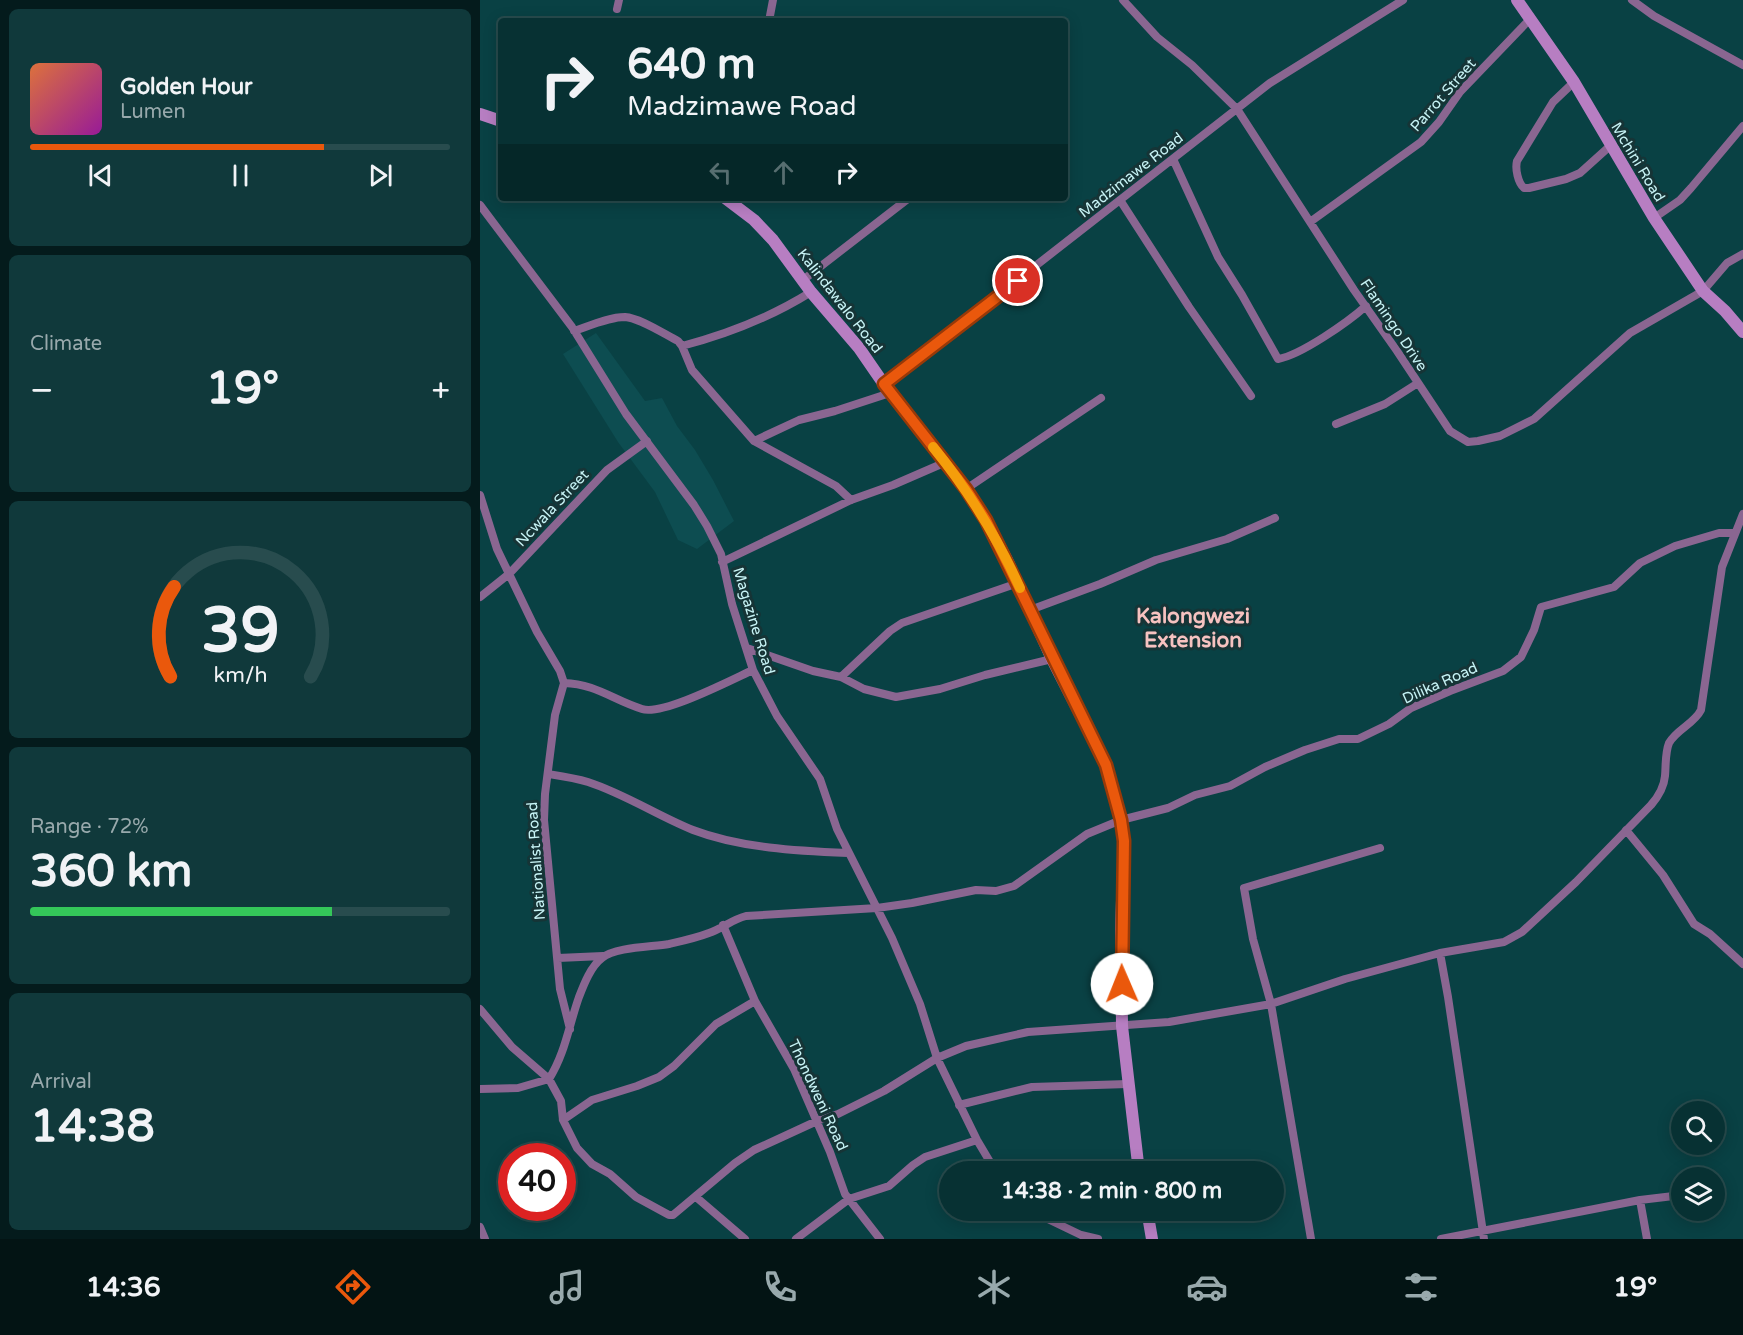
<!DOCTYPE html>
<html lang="en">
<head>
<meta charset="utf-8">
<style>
  body { margin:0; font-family:"Varela Round",sans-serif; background:#10393b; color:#f1f3f6; height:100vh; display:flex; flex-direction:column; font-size:22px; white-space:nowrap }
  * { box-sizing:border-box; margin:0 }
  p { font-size:20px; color:#98a9ac }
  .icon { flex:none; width:33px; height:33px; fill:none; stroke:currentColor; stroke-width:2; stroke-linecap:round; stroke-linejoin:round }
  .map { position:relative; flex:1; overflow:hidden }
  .panel { display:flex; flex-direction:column; gap:9px; padding:9px; background:#041b1c; width:480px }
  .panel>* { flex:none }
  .top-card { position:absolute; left:18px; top:18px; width:570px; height:183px; border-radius:6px; box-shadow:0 3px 15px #0003,0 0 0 2px #284c4e; background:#073133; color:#f1f3f6; overflow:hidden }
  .tools { position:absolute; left:1191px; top:1101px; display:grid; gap:12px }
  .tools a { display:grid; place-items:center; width:54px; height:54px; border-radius:50%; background:#073133; box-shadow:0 3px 15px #0003,0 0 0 2px #284c4e; font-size:30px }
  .speed { position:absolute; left:18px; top:1143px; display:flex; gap:12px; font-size:30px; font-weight:700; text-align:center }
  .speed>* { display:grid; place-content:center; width:78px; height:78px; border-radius:50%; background:#073133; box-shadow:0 3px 15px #0003,0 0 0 2px #284c4e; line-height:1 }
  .speed .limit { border:9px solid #d22; background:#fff; color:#111 }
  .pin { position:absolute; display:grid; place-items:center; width:51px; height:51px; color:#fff; margin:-26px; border:3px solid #fff; border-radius:50%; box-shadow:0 2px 6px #0007 }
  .me { position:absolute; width:66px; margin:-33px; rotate:359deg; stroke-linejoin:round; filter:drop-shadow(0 0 4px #0008) }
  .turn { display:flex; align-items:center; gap:21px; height:126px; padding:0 30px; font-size:27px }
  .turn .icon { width:78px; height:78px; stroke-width:2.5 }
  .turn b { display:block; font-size:42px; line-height:51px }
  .lanes { display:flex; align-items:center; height:57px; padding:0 30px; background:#0003; justify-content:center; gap:30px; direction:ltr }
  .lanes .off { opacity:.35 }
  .big { font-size:45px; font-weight:700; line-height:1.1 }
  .panel .widget { flex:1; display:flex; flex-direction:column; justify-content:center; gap:9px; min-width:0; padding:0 21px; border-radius:9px; background:#10393b }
  .panel .dial { align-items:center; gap:0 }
  .dial svg { height:156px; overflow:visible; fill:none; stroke:#284c4e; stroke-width:7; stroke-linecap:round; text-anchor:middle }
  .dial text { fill:#f1f3f6; stroke:none }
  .song { display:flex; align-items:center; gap:18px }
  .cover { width:72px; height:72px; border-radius:9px; background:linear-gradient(135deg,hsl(20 70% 55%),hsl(300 70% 35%)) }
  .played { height:6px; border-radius:3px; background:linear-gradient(90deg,#ea580c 70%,#284c4e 70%) }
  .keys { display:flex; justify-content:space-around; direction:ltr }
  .heat { display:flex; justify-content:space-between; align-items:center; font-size:33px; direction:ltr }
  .charge { height:9px; border-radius:4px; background:linear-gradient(90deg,#34c759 72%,#284c4e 0) }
  .trip { position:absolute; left:459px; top:1161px; width:345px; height:60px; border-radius:30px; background:#073133; box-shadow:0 3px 15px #0003,0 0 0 2px #284c4e; font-weight:700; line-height:60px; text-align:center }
  .tab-bar { display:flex; height:96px; justify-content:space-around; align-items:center; background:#031414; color:#98a9ac }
  .tab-bar .icon { width:42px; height:42px }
  .tab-bar .selected { color:#ea580c }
  .tab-bar b { font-size:27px; color:#f1f3f6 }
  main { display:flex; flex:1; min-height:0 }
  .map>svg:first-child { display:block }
  .built { fill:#0d4d51 }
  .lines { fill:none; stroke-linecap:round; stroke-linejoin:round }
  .street { stroke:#8a6691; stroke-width:8 }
  .secondary { stroke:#b77ec2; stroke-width:12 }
  .route-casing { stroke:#983908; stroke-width:15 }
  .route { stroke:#ea580c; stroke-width:10 }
  .slow { stroke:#f59e0b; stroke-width:10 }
  .labels { text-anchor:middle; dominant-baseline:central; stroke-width:6; stroke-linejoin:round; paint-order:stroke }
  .street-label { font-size:15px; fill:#c7f3f5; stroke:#163436 }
  .district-label { font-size:21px; font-weight:bold; fill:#f6c2c0; stroke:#163436 }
</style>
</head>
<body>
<main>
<section class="panel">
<div class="widget">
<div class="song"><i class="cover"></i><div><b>Golden Hour</b><p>Lumen</p></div></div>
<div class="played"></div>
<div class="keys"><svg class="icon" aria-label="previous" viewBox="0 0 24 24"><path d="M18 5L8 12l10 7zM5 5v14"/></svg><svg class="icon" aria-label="pause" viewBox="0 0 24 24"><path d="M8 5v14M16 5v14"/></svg><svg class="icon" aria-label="next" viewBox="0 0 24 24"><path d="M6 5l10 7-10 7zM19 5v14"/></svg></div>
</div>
<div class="widget"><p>Climate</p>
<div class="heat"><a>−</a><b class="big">19°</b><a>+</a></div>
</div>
<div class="widget dial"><svg viewBox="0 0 100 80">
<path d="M14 69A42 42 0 1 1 86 69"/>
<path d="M14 69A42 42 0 0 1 16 23" stroke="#ea580c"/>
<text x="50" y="56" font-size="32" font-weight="700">39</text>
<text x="50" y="72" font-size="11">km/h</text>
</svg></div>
<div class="widget"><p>Range · 72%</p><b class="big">360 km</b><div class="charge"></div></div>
<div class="widget"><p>Arrival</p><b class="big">14:38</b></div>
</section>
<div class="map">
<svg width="1263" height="1239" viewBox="0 0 1263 1239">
  <rect width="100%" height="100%" fill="#094144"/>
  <path class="built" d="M 116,333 L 165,401 L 182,398 L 197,426 L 215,450 L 233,480 L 254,521 L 217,549 L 198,540 L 175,492 L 138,442 L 83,354 Z"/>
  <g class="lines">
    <path class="street" d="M 643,0 L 677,37 L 712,65 L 757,109 L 874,290 L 917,351 L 970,431 L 988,442 L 998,441 L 1020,436 L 1054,419 L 1150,333 L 1223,291 L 1247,263 L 1263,254
      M 1152,0 L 1174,16 L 1263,65
      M 137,9 L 139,0
      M 289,21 L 293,0
      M 1094,82 L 1073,102 L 1037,161 C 1035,169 1038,183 1044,188 L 1049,188 L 1086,179 L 1100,173 L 1130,146
      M 693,159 L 738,257 L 762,295 L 798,359 C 821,355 868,322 886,306
      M 640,200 L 709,307 L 771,396
      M 0,205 L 92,327 L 146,414 L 214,505 L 227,526 L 241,554 L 252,604 L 273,670 L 297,716 L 340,779 L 357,829 L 412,938 L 440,1004 L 457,1058 L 497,1140 L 516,1172
      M 1174,218 L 1200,200 L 1211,188 L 1263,126
      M 830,222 L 941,142 L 959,122 L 980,92 L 1050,19
      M 323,280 L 429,198
      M 94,331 C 109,326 129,317 145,317 C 160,318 184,334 198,341 L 202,346 L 212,370 L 274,441 L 356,486 L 371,500
      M 202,346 C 248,334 291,317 331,292
      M 404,384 L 790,83 L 923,0
      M 856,424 L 905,404 L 938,383
      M 274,441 L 319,420 L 355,411 L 410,393
      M 486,489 L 621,398
      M 0,495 L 17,549 L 57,632 L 80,671 L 84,683 L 75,715 L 65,794 L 64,820 L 80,989 L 90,1029
      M 242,562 L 371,500 L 413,485 L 466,462
      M 0,597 L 29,574 L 127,470 L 167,441
      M 550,610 L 620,584 L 676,560 L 747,539 L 795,518
      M 267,648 L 333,671 L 361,677 L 384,689 L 416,697 L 460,689 L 505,675 L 572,659
      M 361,677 L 410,631 L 422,623 L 538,583
      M 84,683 C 116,684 133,700 162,709 C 182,716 251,680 273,670
      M 68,774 C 81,776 95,778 108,782 C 145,794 178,816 213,830 C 260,848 318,851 368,853
      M 1146,830 L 1183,875 L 1214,924 L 1230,934 L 1263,964
      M 243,925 L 275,1001 L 314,1069 L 350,1152 L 365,1194 L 400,1239
      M 960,953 L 968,997 L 1004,1239
      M 78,958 L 123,956
      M 0,1009 L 32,1047 L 69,1079 L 81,1101 L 83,1120 L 97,1148 L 112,1164 L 130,1174 L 156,1197 L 189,1215 L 193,1215 L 255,1163 L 274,1150 L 337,1121 L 358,1114 L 404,1091 L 457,1058 L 486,1046 L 548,1032 L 689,1022 L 791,1004 L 865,979 L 960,953 L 1024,942 L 1042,932 L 1096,882 L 1171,805 C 1178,797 1184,787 1185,776 C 1186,765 1185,753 1189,743 C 1197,729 1214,724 1221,710 L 1242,567 L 1263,514
      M 0,1089 L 38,1088 L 69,1079 C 85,1054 89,1025 99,997 C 104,984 111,966 122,958 C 135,947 172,947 189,944 C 202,941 216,938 229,933 C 243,928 251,920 266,916 L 397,908 L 432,903 L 496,890 L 516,891 L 534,886 L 607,834 L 641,820 L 688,808 L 715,795 L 750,786 L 785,767 L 825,750 L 859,739 L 878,739 L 909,724 L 931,708 L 970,691 L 1023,671 L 1041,657 L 1054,630 L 1061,607 L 1134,587 L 1160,563 L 1195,546 L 1239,533 L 1254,533
      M 479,1105 L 552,1087 L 648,1084
      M 83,1120 L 112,1100 L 157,1086 L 179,1077 L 194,1066 L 236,1024 L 275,1001
      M 216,1197 L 265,1239
      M 1160,1200 L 1167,1239
      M 549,1210 L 601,1235 L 618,1239
      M 0,1227 L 5,1239
      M 316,1239 L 369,1199 L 409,1186 L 433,1165 L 445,1157 L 497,1140
      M 831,1239 L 791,1004 L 773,939 L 764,888 L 900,848
      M 961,1239 L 1160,1200 L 1202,1195"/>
    <path class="secondary" d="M 1037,0 L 1094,82 L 1174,218 L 1223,291 L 1245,311 L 1263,332
      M 0,114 L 21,121
      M 245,198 L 274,220 L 293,240 L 331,292 L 379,348 L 410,393 L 486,489 L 506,520 L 527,560 L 572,659 L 626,765 L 641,820 L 644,841 L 641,930 L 642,1026 L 659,1172
      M 667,1210 L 672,1239"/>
  </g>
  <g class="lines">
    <defs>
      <path id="route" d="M 538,281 L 404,384 L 486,489 L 506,520 L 626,765 L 641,820 L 644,841 L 642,984"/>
    </defs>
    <use href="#route" class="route-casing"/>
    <use href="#route" class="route"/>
    <path class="slow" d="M 453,447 C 489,491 517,537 540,588"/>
  </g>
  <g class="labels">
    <g class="street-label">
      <text transform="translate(963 95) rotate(-49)">Parrot Street</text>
      <text transform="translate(1158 162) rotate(59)">Mchini Road</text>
      <text transform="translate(651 175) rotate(-38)">Madzimawe Road</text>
      <text transform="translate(360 301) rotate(52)">Kalindawalo Road</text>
      <text transform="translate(914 325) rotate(56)">Flamingo Drive</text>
      <text transform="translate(72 508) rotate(-47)">Ncwala Street</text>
      <text transform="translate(274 621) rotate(73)">Magazine Road</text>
      <text transform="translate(960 683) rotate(-24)">Dilika Road</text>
      <text transform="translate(56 861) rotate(-94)">Nationalist Road</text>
      <text transform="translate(338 1095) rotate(65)">Thondweni Road</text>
    </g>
    <g class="district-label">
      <text x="713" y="616">Kalongwezi<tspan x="713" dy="24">Extension</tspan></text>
    </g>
  </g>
</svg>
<div class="tools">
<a><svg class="icon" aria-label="search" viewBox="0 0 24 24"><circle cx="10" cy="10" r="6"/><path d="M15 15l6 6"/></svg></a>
<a><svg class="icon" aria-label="layers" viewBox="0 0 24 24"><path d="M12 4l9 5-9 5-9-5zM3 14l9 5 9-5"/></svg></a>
</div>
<div class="speed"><div class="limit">40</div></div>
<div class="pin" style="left:538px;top:281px;background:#d93025"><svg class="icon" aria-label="arrive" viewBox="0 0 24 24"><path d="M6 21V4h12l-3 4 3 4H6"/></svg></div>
<svg class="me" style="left:642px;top:984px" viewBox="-20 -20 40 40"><circle r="19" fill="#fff"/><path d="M0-13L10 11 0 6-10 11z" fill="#ea580c"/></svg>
<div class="trip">14:38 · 2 min · 800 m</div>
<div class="top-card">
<div class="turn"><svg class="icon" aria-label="right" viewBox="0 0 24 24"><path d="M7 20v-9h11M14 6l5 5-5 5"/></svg><div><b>640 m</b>Madzimawe Road</div></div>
<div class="lanes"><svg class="icon off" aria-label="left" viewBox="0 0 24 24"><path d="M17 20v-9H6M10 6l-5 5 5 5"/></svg><svg class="icon off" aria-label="ahead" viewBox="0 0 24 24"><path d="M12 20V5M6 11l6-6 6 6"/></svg><svg class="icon" aria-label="right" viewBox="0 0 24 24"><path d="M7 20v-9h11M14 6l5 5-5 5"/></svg></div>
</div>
</div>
</main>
<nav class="tab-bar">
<b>14:36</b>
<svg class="icon selected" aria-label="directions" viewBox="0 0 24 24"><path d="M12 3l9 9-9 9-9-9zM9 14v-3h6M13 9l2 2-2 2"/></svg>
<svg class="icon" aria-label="music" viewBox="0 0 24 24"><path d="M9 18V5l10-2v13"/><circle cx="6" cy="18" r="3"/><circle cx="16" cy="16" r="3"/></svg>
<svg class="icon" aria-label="phone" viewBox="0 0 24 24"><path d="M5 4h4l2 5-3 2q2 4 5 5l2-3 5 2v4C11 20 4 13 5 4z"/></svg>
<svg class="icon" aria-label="climate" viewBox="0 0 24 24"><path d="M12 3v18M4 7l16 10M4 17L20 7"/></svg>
<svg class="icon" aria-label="car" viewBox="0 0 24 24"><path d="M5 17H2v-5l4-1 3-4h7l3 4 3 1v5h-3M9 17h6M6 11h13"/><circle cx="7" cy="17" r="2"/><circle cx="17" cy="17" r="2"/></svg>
<svg class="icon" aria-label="filters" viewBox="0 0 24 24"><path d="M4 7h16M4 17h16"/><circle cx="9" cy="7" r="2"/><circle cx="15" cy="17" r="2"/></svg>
<b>19°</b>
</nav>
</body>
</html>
